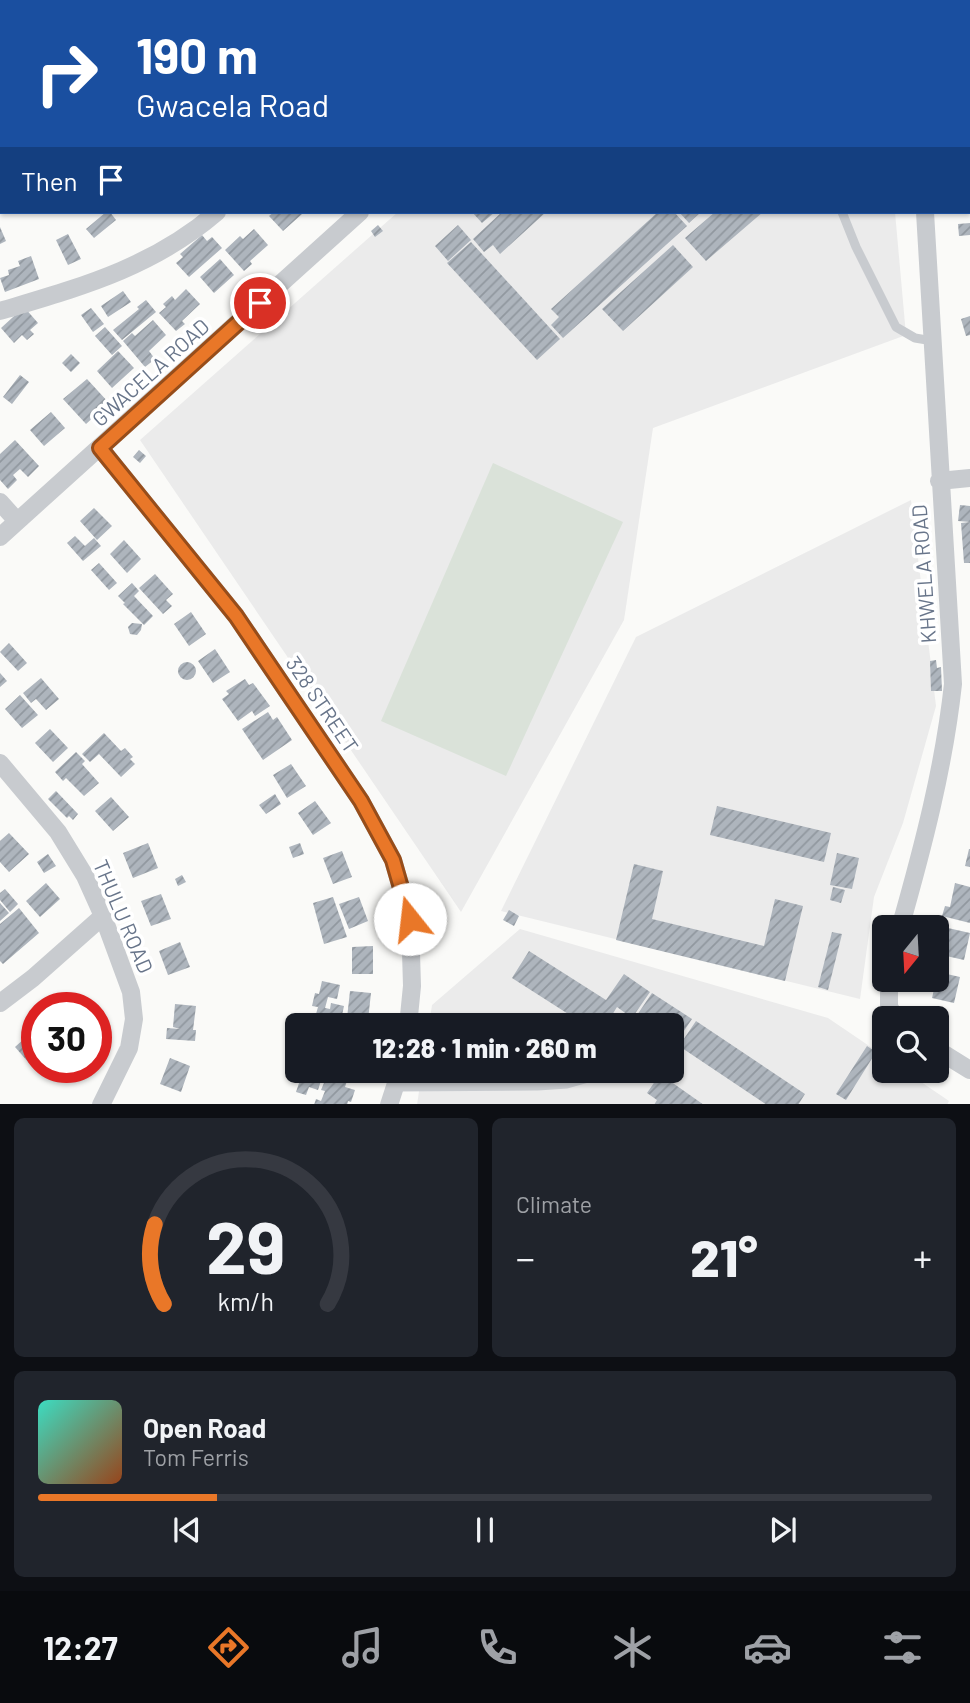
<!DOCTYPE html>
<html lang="en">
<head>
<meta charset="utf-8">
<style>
  body { margin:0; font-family:Barlow,sans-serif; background:#20242c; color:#f1f3f6; height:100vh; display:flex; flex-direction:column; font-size:26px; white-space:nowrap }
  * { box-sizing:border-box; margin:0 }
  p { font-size:23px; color:#9ea1a6 }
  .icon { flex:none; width:38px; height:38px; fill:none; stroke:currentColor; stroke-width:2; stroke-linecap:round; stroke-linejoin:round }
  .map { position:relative; height:1104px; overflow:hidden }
  .sheet { display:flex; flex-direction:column; gap:14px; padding:14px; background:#0d0f14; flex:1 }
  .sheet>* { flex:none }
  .top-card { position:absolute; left:0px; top:0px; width:971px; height:214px; box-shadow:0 2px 5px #0004; background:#1a4fa0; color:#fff; overflow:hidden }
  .needle { width:46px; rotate:198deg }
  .tools { position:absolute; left:872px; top:915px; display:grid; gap:14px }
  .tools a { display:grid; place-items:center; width:77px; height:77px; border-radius:10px; background:#171b24; box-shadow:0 2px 5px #0004; font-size:35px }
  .speed { position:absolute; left:21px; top:992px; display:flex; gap:14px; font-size:35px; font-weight:700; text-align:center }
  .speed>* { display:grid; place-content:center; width:91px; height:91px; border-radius:50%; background:#171b24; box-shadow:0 2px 5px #0004; line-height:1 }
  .speed .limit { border:10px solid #d22; background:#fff; color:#111 }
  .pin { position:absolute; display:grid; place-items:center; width:60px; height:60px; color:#fff; margin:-30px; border:4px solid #fff; border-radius:50%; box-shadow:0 2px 7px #0007 }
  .me { position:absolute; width:77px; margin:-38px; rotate:344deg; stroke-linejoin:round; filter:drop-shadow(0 0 5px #0008) }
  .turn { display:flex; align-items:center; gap:24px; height:147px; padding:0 21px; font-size:32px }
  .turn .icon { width:91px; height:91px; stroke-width:2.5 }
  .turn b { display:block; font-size:49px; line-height:60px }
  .then { display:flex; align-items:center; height:66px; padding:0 21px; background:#0003; gap:14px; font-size:26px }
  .big { font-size:52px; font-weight:800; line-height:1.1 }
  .sheet .card { flex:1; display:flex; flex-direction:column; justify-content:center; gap:10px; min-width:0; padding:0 24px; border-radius:10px; background:#20242c }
  .sheet .dial { align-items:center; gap:0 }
  .dial svg { height:182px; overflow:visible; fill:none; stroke:#363941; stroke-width:7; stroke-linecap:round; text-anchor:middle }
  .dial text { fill:#f1f3f6; stroke:none }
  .song { display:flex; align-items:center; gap:21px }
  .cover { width:84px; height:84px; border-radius:10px; background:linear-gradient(135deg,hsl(170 70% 55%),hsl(20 70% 35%)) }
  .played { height:7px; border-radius:4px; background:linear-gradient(90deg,#e97728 20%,#363941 20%) }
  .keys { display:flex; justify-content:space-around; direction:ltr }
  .heat { display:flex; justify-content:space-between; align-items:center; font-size:38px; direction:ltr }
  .sheet .tiles { flex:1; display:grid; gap:14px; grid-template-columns:1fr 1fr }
  .card:last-child { grid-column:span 2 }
  .trip { position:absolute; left:285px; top:1013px; width:399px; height:70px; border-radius:10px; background:#171b24; box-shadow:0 2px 5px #0004; font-weight:800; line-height:70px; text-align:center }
  .menu { display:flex; height:112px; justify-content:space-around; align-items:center; background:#090b0e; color:#9ea1a6 }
  .menu .icon { width:49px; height:49px }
  .menu .selected { color:#e97728 }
  .menu b { font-size:32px; color:#f1f3f6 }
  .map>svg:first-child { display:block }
  .built { fill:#ebebeb }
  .park { fill:#dae2d9 }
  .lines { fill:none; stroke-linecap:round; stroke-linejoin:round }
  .stream { stroke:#c3cad0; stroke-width:6 }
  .building { fill:url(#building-hatch) }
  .path { stroke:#c1c3c6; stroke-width:3.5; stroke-dasharray:3.5 3.5; stroke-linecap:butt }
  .service { stroke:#c8cbcf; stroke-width:9 }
  .minor { stroke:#c8cbcf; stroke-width:18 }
  .route-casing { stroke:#974d1a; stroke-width:18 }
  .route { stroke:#e97728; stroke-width:12 }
  .labels { text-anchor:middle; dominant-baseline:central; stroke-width:7; stroke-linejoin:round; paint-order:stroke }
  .street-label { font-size:21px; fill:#68758a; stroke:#fff }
</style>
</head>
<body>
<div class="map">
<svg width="970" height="1105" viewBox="0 0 970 1105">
  <defs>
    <pattern id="building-hatch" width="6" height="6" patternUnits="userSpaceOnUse" patternTransform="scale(1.75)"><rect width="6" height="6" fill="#aeb5bd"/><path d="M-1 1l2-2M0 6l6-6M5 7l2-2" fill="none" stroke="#91989f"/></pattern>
  </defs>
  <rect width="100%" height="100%" fill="#fafaf8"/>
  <path class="built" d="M 637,0 L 821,0 L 823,2 L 635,2 Z
    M 398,212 L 895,212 L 906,335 L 653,428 L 624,620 L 461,912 L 140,440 Z
    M 911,500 L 936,706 L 903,823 L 874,897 L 860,999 L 501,911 L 636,637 Z
    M 520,929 L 828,1018 L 884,1056 L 884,1071 L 905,1071 L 949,1101 L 947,1105 L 417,1105 L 422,1071 L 672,1071 L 672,1026 L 429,1025 L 432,1005 Z"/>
  <path class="park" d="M 493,463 L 623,522 L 506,776 L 381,721 Z"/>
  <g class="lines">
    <path class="stream" d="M 36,0 L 40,2"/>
  </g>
  <path class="building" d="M 106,212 L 110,212 L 116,220 L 94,238 L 86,229 Z
    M 274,212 L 301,212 L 302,214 L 283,231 L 269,216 Z
    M 472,212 L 495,212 L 482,223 Z
    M 502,212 L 546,212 L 500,254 L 493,245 L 484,252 L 473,239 Z
    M 658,212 L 674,212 L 687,226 L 563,338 L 551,325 L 559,317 L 551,309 Z
    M 679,212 L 701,212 L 689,223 Z
    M 715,212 L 763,212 L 706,261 L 685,238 Z
    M 970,223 L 970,235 L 959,236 L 958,224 Z
    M 378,225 L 383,231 L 375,237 L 371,231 Z
    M 458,225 L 471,240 L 448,261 L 435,246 Z
    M 0,227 L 6,241 L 0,244 Z
    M 254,229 L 268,245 L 250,261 L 252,264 L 244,271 L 225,250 L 240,236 L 243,239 Z
    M 68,234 L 81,259 L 68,265 L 56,240 Z
    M 202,235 L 207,241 L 212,237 L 222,248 L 189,277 L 176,263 L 183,257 L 180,254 Z
    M 471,242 L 560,339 L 537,360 L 447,263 Z
    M 673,245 L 693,267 L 623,331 L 602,309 Z
    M 31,256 L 39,279 L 5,292 L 0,278 L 9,275 L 8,270 L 20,266 L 18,261 Z
    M 220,259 L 234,275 L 214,293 L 200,277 Z
    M 186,289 L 200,304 L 182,321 L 185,324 L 176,331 L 159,313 L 166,307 L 163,304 L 172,296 L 175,300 Z
    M 123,291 L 131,302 L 108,317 L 101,306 Z
    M 146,300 L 156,312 L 122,340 L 113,330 L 139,309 L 137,307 Z
    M 24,307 L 38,323 L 30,330 L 34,334 L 27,340 L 22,335 L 14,343 L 1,328 Z
    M 91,308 L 104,324 L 93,332 L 81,315 Z
    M 970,316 L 970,335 L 966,336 L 961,319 Z
    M 153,320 L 166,335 L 149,351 L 155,359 L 145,367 L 123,341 L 132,333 L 135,336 Z
    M 105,327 L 122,346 L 112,355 L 95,336 Z
    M 118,351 L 134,368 L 112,388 L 97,371 Z
    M 71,354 L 80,363 L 71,372 L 62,363 Z
    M 20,375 L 29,382 L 12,404 L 3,397 Z
    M 87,379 L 109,403 L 86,424 L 63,399 Z
    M 51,412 L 65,428 L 44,446 L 30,430 Z
    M 15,440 L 39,466 L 28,477 L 20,469 L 13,475 L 17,480 L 8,489 L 0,480 L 0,454 Z
    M 139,450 L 146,456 L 140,463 L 133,457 Z
    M 960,505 L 970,506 L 970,522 L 958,521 Z
    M 94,508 L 112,526 L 97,540 L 80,521 Z
    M 970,522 L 970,563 L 964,563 L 961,523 Z
    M 75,536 L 85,546 L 94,538 L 101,546 L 83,561 L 67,543 Z
    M 124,540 L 141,559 L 127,573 L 110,554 Z
    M 99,563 L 117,583 L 109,590 L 91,570 Z
    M 155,574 L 173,594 L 166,600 L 172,606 L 163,614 L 139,588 Z
    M 132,583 L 139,591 L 134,596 L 153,616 L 144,625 L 123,604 L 125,603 L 118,596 Z
    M 191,612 L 206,634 L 189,646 L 174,624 Z
    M 132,623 L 142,624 L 141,630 L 137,635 L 130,634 L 128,627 Z
    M 9,643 L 27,663 L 18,671 L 0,652 Z
    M 215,649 L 230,672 L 213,683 L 198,661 Z
    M 936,660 L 937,668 L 941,667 L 942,691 L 931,691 L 930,661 Z
    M178 671a9 9 0 1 1 18 0a9 9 0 1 1-18 0Z
    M 0,673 L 7,681 L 0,687 Z
    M 41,678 L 59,699 L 46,710 L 36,699 L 31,703 L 23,693 Z
    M 245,679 L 249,685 L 253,683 L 270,706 L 255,716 L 252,711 L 238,721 L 222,699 L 229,694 L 226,691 Z
    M 20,695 L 38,715 L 22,728 L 5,709 Z
    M 268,712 L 273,720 L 277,717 L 292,740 L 263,760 L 242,729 Z
    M 50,729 L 68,748 L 53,762 L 35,743 Z
    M 104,733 L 121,751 L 125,748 L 133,757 L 130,759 L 135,764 L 121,777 L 99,754 L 90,762 L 82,754 Z
    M 76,752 L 85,761 L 82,764 L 99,783 L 84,796 L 66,778 L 63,781 L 55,772 Z
    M 291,764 L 306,786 L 287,798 L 273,775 Z
    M 56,791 L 78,814 L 73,820 L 69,816 L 67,818 L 48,799 Z
    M 275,794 L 281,804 L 266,814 L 259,805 Z
    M 111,797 L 129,817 L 113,831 L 95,811 Z
    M 315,801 L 331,823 L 313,835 L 298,813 Z
    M 717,806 L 831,833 L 824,862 L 710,835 Z
    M 9,833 L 29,854 L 9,872 L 0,862 L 0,841 Z
    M 148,843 L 158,868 L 133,878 L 123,853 Z
    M 300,843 L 304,854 L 293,858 L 289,847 Z
    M 969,849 L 970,849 L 970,867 L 965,866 Z
    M 342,851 L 352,877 L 333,884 L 323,858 Z
    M 837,853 L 859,858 L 852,889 L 830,885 Z
    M 48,854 L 56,866 L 44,873 L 37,862 Z
    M 634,864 L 663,871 L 652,919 L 764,946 L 775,899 L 803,906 L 785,981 L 616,940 Z
    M 182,875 L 186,882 L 178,886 L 175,879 Z
    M 46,883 L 60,899 L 40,917 L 26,901 Z
    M 955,883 L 970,887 L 970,923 L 942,916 L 945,906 L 950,907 Z
    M 833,887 L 845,890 L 841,903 L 830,900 Z
    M 5,889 L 18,904 L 10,912 L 0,900 L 0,893 Z
    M 161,894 L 171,919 L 151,926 L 141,901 Z
    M 333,897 L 347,937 L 324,944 L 313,903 Z
    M 359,897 L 368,921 L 349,929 L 339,904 Z
    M 0,903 L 9,913 L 0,921 Z
    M 19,908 L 39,933 L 3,964 L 0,961 L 0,924 Z
    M 509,910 L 519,916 L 514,926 L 503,920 Z
    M 948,928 L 970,933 L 964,960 L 942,955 Z
    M 832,932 L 842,934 L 828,990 L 818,987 Z
    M 180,942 L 190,967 L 168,975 L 159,951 Z
    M 373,946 L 373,974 L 352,974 L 352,947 Z
    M 529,951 L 606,1000 L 624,974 L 650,992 L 632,1018 L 617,1007 L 605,1026 L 587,1026 L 512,978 Z
    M 938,972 L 960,977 L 954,1003 L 932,998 Z
    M 322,981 L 340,985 L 337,999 L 328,997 L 325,1008 L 330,1009 L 331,1003 L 344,1006 L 341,1020 L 316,1014 L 318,1007 L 312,1006 L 315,993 L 319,994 Z
    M 350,991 L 371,993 L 368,1020 L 347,1018 Z
    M 652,993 L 692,1019 L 675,1044 L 672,1043 L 672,1026 L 646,1026 L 635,1018 Z
    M 67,1000 L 73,1008 L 58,1008 Z
    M 175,1004 L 196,1006 L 193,1030 L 196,1030 L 195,1041 L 166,1039 L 167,1028 L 180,1029 L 173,1027 Z
    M 696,1021 L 805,1094 L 798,1105 L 767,1105 L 679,1046 Z
    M 35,1029 L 37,1056 L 29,1063 L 15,1047 Z
    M 867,1046 L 876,1052 L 846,1100 L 836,1094 Z
    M 170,1058 L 190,1066 L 181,1092 L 160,1084 Z
    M 303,1071 L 324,1071 L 318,1090 L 309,1087 L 306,1095 L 296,1092 Z
    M 329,1071 L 349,1075 L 345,1087 L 355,1090 L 351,1102 L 348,1101 L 347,1105 L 314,1105 L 316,1099 L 321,1101 L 325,1091 L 321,1090 Z
    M 660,1074 L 704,1105 L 654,1105 L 657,1100 L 647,1093 Z"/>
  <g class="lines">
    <path class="path" d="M 0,34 L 2,35"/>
    <path class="service" d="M 842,212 L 856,247 L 896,327 L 915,338 L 933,341
      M 396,1087 L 538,1086 L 567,1084 L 613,1071"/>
    <path class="minor" d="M 284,0 L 284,2
      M 445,0 L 445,2
      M 864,0 L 865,2
      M 166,2 L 166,0
      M 591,2 L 593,0
      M 0,101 L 2,101
      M 0,311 C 80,287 152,268 217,212
      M 100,448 L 236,616 L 361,801 L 393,860 L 410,919 L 412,986 L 408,1026
      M 939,481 L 970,478
      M 0,502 L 17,521
      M 0,537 L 360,212
      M 0,763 L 58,832 L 85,876 L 103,916 L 131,992 L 134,1019 L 129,1048 L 101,1105
      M 900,928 C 923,847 944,767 953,684 L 925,212
      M 889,980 L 889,1007 L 896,1018
      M 0,1003 L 33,978 L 103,916
      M 936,1049 L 970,1070
      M 389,1105 L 400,1071"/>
  </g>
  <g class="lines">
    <defs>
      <path id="route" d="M 260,303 L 100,448 L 236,616 L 361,801 L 393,860 L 410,919"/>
    </defs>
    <use href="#route" class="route-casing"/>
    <use href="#route" class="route"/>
  </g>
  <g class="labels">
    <g class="street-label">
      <text transform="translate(150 372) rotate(-42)">GWACELA ROAD</text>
      <text transform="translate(923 574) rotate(-94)">KHWELA ROAD</text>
      <text transform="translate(323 704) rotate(56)">328 STREET</text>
      <text transform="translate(124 916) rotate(67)">THULU ROAD</text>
    </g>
  </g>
</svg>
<div class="tools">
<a><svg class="needle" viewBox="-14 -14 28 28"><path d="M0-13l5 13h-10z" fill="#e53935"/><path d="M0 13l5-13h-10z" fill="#9ea1a6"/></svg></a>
<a><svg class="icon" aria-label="search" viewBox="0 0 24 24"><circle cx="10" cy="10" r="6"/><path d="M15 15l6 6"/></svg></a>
</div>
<div class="speed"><div class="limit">30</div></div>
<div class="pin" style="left:260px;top:303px;background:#d93025"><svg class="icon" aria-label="arrive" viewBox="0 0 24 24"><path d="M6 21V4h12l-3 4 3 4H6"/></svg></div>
<svg class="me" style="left:410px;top:919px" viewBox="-20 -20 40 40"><circle r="19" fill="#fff"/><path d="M0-13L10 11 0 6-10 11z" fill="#e97728"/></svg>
<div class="trip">12:28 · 1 min · 260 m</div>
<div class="top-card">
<div class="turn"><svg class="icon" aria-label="right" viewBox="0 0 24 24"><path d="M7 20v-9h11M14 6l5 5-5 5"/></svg><div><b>190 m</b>Gwacela Road</div></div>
<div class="then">Then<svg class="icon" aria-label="arrive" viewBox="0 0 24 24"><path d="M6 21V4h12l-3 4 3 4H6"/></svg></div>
</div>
</div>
<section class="sheet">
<div class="tiles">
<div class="card dial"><svg viewBox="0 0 100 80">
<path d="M14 69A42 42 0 1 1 86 69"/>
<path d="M14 69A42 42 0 0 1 10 34" stroke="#e97728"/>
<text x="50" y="56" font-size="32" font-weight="700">29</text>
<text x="50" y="72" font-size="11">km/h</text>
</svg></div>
<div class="card"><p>Climate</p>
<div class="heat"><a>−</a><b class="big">21°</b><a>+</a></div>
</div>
<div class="card">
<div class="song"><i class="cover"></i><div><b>Open Road</b><p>Tom Ferris</p></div></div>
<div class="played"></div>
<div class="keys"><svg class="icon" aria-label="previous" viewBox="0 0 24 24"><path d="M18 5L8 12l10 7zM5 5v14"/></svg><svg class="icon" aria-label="pause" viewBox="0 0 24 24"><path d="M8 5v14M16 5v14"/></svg><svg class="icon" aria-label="next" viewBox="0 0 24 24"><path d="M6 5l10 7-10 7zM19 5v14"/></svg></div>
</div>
</div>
</section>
<nav class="menu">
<b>12:27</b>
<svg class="icon selected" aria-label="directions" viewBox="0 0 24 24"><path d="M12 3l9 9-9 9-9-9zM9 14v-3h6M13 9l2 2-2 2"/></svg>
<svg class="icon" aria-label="music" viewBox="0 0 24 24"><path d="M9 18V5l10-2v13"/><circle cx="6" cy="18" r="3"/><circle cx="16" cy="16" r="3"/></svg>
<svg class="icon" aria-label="phone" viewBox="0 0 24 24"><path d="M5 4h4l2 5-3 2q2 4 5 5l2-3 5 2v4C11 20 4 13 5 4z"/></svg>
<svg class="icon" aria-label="climate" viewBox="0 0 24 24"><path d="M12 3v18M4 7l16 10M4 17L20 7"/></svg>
<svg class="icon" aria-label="car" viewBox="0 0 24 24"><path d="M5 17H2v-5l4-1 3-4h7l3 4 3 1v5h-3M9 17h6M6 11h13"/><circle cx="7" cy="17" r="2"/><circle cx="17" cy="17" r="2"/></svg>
<svg class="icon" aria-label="filters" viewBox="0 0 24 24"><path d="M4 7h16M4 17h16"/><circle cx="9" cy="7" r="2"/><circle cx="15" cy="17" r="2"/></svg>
</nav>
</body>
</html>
